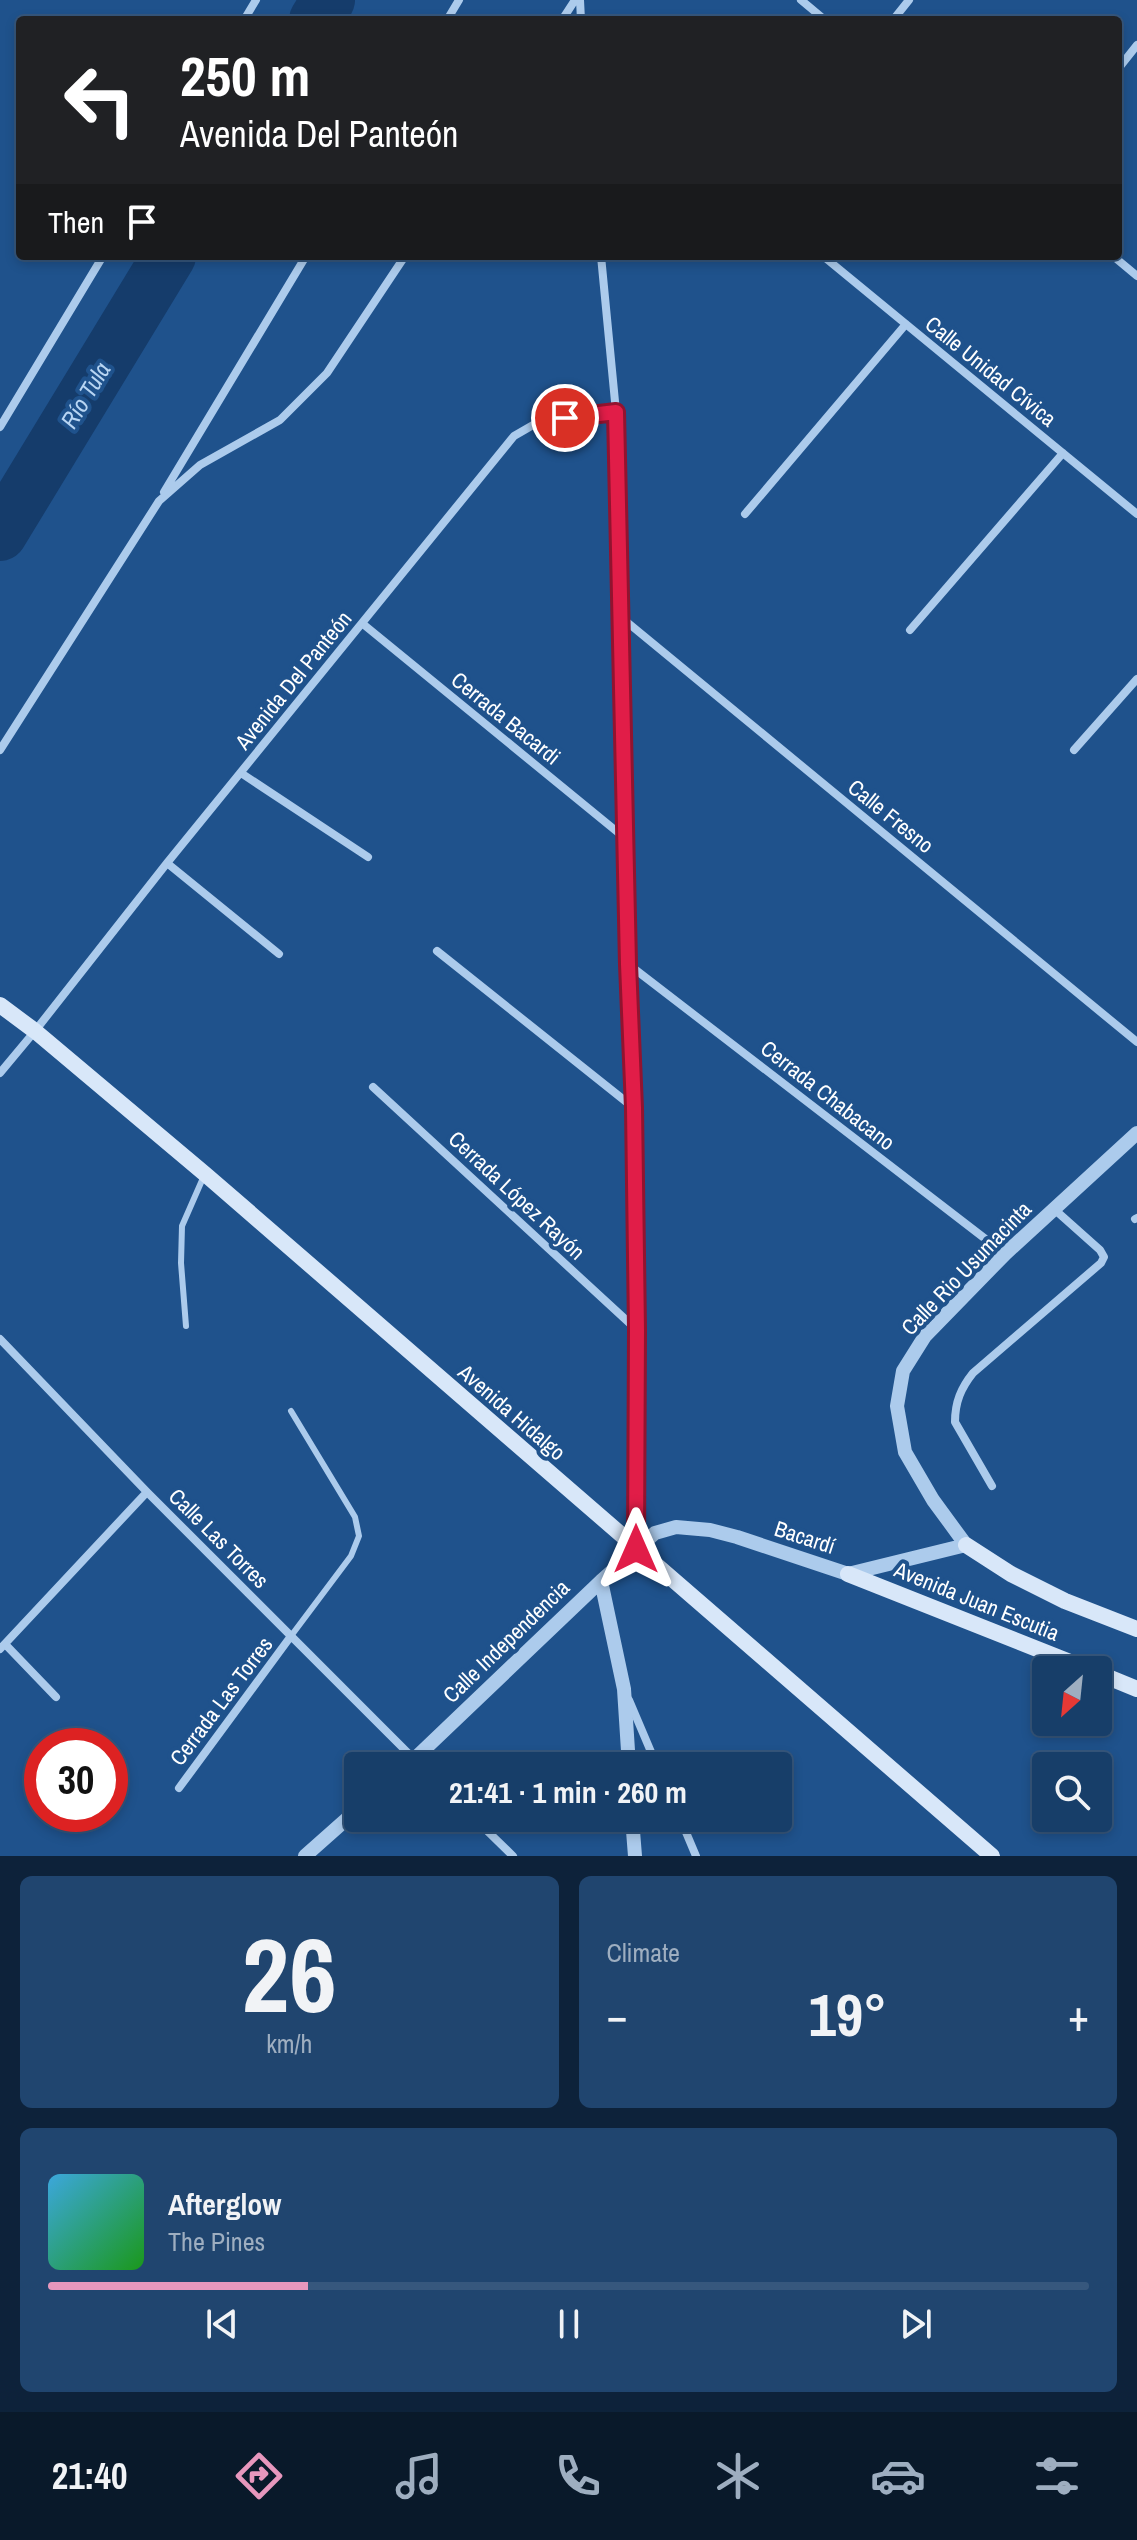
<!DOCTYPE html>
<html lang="en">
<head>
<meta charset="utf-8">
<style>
  body { margin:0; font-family:"Archivo Narrow",sans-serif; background:#20456f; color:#f1f3f6; height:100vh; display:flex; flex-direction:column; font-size:30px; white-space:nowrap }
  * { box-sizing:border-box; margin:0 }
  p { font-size:26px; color:#9eaec0 }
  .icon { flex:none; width:44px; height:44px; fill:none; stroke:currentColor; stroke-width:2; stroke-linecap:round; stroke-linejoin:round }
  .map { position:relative; height:1856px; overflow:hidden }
  .drawer { display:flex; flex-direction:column; gap:20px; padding:20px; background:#0d223a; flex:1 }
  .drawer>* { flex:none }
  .guide { position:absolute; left:16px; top:16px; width:1106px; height:244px; border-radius:8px; box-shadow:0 4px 12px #0003,0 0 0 2px #36577d; background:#202124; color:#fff; overflow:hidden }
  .needle { width:52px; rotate:207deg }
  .tools { position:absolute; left:1032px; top:1656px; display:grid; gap:16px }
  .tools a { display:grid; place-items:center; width:80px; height:80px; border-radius:8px; background:#173e69; box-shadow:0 4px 12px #0003,0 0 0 2px #36577d; font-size:40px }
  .speed { position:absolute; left:24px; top:1728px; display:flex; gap:16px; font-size:40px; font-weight:700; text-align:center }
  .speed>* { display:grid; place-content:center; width:104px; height:104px; border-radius:50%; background:#173e69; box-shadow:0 4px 12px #0003,0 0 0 2px #36577d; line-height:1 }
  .speed .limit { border:12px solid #d22; background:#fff; color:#111 }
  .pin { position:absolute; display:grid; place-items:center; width:68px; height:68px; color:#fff; margin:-34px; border:4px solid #fff; border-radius:50%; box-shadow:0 2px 8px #0007 }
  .me { position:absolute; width:88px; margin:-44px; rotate:0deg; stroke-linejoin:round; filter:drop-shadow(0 0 6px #0008) }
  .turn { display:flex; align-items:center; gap:28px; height:168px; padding:0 32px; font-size:36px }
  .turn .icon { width:104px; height:104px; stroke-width:2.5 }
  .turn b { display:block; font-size:56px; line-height:68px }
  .then { display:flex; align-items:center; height:76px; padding:0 32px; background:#0003; gap:16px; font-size:30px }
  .big { font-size:60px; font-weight:700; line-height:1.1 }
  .drawer .tile { flex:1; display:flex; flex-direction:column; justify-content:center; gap:12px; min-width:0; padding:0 28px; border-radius:12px; background:#20456f }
  .drawer .dial { align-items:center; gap:0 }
  .dial b { font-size:104px; line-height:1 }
  .song { display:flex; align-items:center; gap:24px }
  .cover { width:96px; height:96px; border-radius:12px; background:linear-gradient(135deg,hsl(200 70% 55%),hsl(120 70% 35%)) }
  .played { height:8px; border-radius:4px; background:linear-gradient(90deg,#e797bd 25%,#36577d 25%) }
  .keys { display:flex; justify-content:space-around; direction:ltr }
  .heat { display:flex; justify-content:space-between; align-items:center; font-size:44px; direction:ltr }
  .drawer .tiles { flex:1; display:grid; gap:20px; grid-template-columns:1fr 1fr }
  .tile:last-child { grid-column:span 2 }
  .trip { position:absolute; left:344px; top:1752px; width:448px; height:80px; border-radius:8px; background:#173e69; box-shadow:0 4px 12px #0003,0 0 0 2px #36577d; font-weight:700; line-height:80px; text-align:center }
  .dock { display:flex; height:128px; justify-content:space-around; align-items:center; background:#09192a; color:#9eaec0 }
  .dock .icon { width:56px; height:56px }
  .dock .active { color:#e797bd }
  .dock b { font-size:36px; color:#f1f3f6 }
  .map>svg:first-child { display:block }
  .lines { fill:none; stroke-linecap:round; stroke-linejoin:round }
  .river { stroke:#153c6b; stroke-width:54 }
  .service { stroke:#accbec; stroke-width:6 }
  .minor { stroke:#accbec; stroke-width:8 }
  .tertiary { stroke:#accbec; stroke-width:14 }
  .secondary { stroke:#d8e7f9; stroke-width:16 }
  .route-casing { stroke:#92132f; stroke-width:20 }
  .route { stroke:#e11d48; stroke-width:14 }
  .labels { text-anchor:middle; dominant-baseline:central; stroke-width:8; stroke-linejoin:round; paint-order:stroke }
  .street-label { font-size:22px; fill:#fff; stroke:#1f528c }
  .water-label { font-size:24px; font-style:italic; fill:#b8d5f3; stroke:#1f528c }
</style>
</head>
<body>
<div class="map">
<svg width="1137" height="1856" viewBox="0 0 1137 1856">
  <rect width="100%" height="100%" fill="#1f528c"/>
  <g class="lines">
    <path class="river" d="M 316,20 L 328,0
      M 0,534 L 169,256"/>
    <path class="service" d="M 186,1326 L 181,1263 L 182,1226 L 203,1178
      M 291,1411 L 355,1517 L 359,1536 L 351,1556 L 291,1636"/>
    <path class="minor" d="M 580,0 L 581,20
      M 801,0 L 825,20
      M 244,20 L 256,0
      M 447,20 L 459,0
      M 562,20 L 575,0
      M 893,20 L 909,0
      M 1118,69 L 1137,45
      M 601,256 L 616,412 L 622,618 L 628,964 L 634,1108 L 637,1330 L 636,1544
      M 823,256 L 1137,514
      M 1113,256 L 1137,276
      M 0,427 L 103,256
      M 164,492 L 306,256
      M 745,514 L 906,324
      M 622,618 L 1137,1042
      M 363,624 L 626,839
      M 910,630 L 1063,453
      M 0,750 L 159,501 L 200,465 L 280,420 L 327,373 L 405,256
      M 1074,750 L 1137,679
      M 241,773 L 368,857
      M 167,863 L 279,954
      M 437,951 L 634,1108
      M 628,964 L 1005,1254
      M 0,1073 L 35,1031 L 167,863 L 514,436 L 540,421 L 616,412
      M 373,1087 L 637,1330
      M 1135,1219 L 1137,1218
      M 0,1339 L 147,1492 L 421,1766
      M 992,1486 L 955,1422 C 955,1402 961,1388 973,1373 L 1101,1263 L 1104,1257 L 1100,1250 L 1054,1209
      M 5,1644 L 56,1697
      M 0,1649 L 147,1492
      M 629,1700 L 657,1766
      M 179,1788 L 291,1636
      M 474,1818 L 513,1856
      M 680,1818 L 696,1856"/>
    <path class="tertiary" d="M 601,1581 L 624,1689 L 629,1766
      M 407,1766 L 601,1581 L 655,1533 L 676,1527 L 710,1530 L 737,1537 L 848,1574 L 966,1545 L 933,1500 L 905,1452 L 897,1406 L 903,1371 L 925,1336 L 1005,1254 L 1137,1133
      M 632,1818 L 635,1856
      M 305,1856 L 358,1809"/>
    <path class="secondary" d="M 0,1005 L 35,1031 L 205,1174 L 992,1856
      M 966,1545 L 1011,1574 L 1065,1601 L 1137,1629
      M 848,1574 L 1090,1670
      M 1098,1673 L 1137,1689"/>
  </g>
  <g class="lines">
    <defs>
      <path id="route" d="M 565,418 L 616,412 L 628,964 L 634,1108 L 637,1330 L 636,1549"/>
    </defs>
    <use href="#route" class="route-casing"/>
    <use href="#route" class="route"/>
  </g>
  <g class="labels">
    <g class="street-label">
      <text transform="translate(991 371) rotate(39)">Calle Unidad Cívica</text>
      <text transform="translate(293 680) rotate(-51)">Avenida Del Panteón</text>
      <text transform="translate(506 718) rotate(39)">Cerrada Bacardi</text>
      <text transform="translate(891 816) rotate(39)">Calle Fresno</text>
      <text transform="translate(828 1095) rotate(38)">Cerrada Chabacano</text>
      <text transform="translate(517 1195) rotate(43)">Cerrada López Rayón</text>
      <text transform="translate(966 1268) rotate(-46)">Calle Rio Usumacinta</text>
      <text transform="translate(512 1412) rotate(41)">Avenida Hidalgo</text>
      <text transform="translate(805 1537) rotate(18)">Bacardí</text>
      <text transform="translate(219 1538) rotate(45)">Calle Las Torres</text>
      <text transform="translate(977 1601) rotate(22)">Avenida Juan Escutia</text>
      <text transform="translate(506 1641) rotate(-44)">Calle Independencia</text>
      <text transform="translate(221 1701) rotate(-53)">Cerrada Las Torres</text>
    </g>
    <g class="water-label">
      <text transform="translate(85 395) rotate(-59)">Río Tula</text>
    </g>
  </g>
</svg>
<div class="tools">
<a><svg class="needle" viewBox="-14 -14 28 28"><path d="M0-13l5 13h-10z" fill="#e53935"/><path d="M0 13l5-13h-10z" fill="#9eaec0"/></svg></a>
<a><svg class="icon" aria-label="search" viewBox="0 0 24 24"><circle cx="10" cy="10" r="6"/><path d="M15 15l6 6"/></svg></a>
</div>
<div class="speed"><div class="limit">30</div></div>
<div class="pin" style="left:565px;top:418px;background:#d93025"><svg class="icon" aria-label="arrive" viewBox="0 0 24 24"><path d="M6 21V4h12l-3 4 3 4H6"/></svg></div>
<svg class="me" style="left:636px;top:1549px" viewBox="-20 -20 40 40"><path d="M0-17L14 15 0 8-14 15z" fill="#e11d48" stroke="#fff" stroke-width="4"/></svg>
<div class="trip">21:41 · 1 min · 260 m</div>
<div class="guide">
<div class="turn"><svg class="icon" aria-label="left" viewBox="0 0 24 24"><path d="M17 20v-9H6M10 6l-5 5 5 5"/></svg><div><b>250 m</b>Avenida Del Panteón</div></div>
<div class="then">Then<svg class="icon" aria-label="arrive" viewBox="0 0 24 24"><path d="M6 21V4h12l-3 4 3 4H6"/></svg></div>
</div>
</div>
<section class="drawer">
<div class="tiles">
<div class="tile dial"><b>26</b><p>km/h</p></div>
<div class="tile"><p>Climate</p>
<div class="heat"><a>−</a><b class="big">19°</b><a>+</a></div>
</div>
<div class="tile">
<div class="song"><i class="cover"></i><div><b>Afterglow</b><p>The Pines</p></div></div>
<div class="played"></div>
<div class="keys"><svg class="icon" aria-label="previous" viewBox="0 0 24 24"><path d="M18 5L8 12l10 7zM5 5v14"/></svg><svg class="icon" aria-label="pause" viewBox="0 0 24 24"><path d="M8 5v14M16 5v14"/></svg><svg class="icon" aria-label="next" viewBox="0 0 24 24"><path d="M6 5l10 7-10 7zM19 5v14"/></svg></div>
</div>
</div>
</section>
<nav class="dock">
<b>21:40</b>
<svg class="icon active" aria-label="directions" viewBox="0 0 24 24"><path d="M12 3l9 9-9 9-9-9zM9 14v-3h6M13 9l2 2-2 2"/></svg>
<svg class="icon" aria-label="music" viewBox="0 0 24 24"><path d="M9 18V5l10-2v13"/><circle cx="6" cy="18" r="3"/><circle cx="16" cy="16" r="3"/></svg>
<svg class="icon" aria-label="phone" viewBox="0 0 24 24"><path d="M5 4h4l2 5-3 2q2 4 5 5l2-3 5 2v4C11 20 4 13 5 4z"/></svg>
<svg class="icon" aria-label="climate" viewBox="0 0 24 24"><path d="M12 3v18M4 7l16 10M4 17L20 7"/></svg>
<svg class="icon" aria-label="car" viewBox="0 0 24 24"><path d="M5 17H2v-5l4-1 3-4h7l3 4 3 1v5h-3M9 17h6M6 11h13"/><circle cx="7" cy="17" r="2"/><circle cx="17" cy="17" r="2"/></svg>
<svg class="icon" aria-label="filters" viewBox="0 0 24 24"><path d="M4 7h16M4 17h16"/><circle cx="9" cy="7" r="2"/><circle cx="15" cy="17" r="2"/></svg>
</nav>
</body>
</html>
